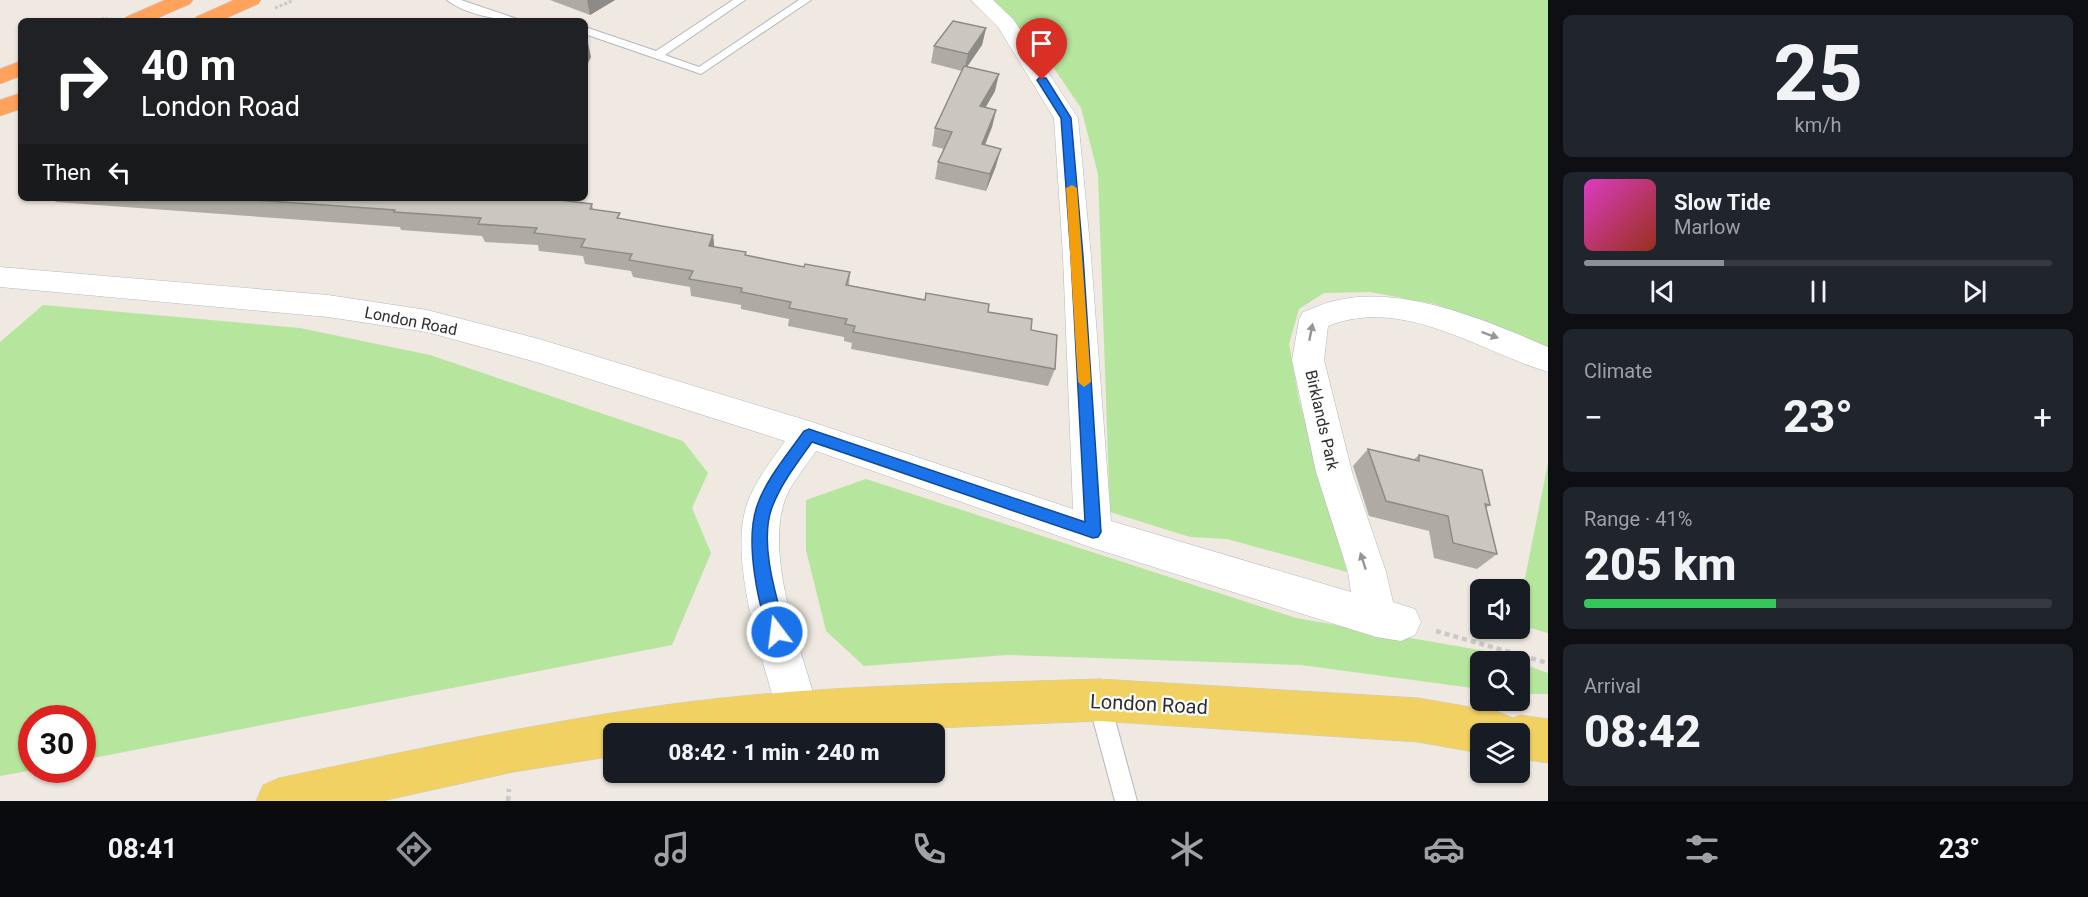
<!DOCTYPE html>
<html lang="en">
<head>
<meta charset="utf-8">
<style>
  body { margin:0; font-family:Roboto,sans-serif; background:#20242c; color:#f1f3f6; height:100vh; display:flex; flex-direction:column; font-size:22px; white-space:nowrap }
  * { box-sizing:border-box; margin:0 }
  p { font-size:20px; color:#9ea1a6 }
  .icon { flex:none; width:33px; height:33px; fill:none; stroke:currentColor; stroke-width:2; stroke-linecap:round; stroke-linejoin:round }
  .map { position:relative; flex:1; overflow:hidden }
  .details { display:flex; flex-direction:column; gap:15px; padding:15px; background:#0d0f14; width:540px }
  .details>* { flex:none }
  .guide { position:absolute; left:18px; top:18px; width:570px; height:183px; border-radius:9px; box-shadow:0 2px 4px #0004; background:#202124; color:#fff; overflow:hidden }
  .buttons { position:absolute; left:1470px; top:579px; display:grid; gap:12px }
  .buttons a { display:grid; place-items:center; width:60px; height:60px; border-radius:9px; background:#171b24; box-shadow:0 2px 4px #0004; font-size:30px }
  .speed { position:absolute; left:18px; top:705px; display:flex; gap:12px; font-size:30px; font-weight:700; text-align:center }
  .speed>* { display:grid; place-content:center; width:78px; height:78px; border-radius:50%; background:#171b24; box-shadow:0 2px 4px #0004; line-height:1 }
  .speed .limit { border:9px solid #d22; background:#fff; color:#111 }
  .pin { position:absolute; display:grid; place-items:center; width:51px; height:51px; color:#fff; margin:-62px -26px; border-radius:50% 50% 50% 0; rotate:-45deg; box-shadow:0 0 6px #0007 }
  .pin .icon { rotate:45deg }
  .me { position:absolute; width:66px; margin:-33px; rotate:345deg; stroke-linejoin:round; filter:drop-shadow(0 0 4px #0008) }
  .turn { display:flex; align-items:center; gap:21px; height:126px; padding:0 24px; font-size:27px }
  .turn .icon { width:78px; height:78px; stroke-width:2.5 }
  .turn b { display:block; font-size:42px; line-height:51px }
  .then { display:flex; align-items:center; height:57px; padding:0 24px; background:#0003; gap:12px; font-size:22px }
  .big { font-size:45px; font-weight:800; line-height:1.1 }
  .details .widget { flex:1; display:flex; flex-direction:column; justify-content:center; gap:9px; min-width:0; padding:0 21px; border-radius:9px; background:#20242c }
  .details .dial { align-items:center; gap:0 }
  .dial b { font-size:78px; line-height:1 }
  .song { display:flex; align-items:center; gap:18px }
  .cover { width:72px; height:72px; border-radius:9px; background:linear-gradient(135deg,hsl(310 70% 55%),hsl(10 70% 35%)) }
  .played { height:6px; border-radius:3px; background:linear-gradient(90deg,#8c9099 30%,#363941 30%) }
  .keys { display:flex; justify-content:space-around; direction:ltr }
  .heat { display:flex; justify-content:space-between; align-items:center; font-size:33px; direction:ltr }
  .charge { height:9px; border-radius:4px; background:linear-gradient(90deg,#34c759 41%,#363941 0) }
  .trip { position:absolute; left:603px; top:723px; width:342px; height:60px; border-radius:9px; background:#171b24; box-shadow:0 2px 4px #0004; font-weight:800; line-height:60px; text-align:center }
  .tab-bar { display:flex; height:96px; justify-content:space-around; align-items:center; background:#090b0e; color:#9ea1a6 }
  .tab-bar .icon { width:42px; height:42px }
  .tab-bar .on { color:#8c9099 }
  .tab-bar b { font-size:27px; color:#f1f3f6 }
  main { display:flex; flex:1; min-height:0 }
  .map>svg:first-child { display:block }
  .green { fill:#b6e59e }
  .lines { fill:none; stroke-linecap:round; stroke-linejoin:round }
  .lane-casing { stroke:#b4b7c1; stroke-width:2 }
  .street-casing { stroke:#b4b7c1; stroke-width:1 }
  .primary-casing { stroke:#c9c9c9; stroke-width:1 }
  .highway-casing { stroke:#c9c9c9; stroke-width:1 }
  .path-far1 { stroke:#c9c9c9; stroke-width:3; stroke-dasharray:3 2; stroke-linecap:butt }
  .path { stroke:#c9c9c9; stroke-width:4.5; stroke-dasharray:5 4; stroke-linecap:butt }
  .lane { fill:#fff; fill-rule:evenodd }
  .street { fill:#fff; fill-rule:evenodd }
  .primary { fill:#f2d163; fill-rule:evenodd }
  .highway { fill:#ffa35c; fill-rule:evenodd }
  .wall { fill:#afaba4 }
  .shaded-wall { fill:#8e8b86 }
  .building { fill:#cbc7bf; stroke:#8e8b86; stroke-width:1.5 }
  .oneway { fill:#969696 }
  .route { fill:#1a73e8; stroke:#114b97; stroke-width:1.5 }
  .slow { fill:#f59e0b }
  .labels { text-anchor:middle; dominant-baseline:central; stroke-width:4.5; stroke-linejoin:round; paint-order:stroke }
  .street-label { font-size:16px; fill:#2e2e2e; stroke:#fff }
  .near-street-label { font-size:20px; fill:#2e2e2e; stroke:#fff }
</style>
</head>
<body>
<main>
<div class="map">
<svg width="1548" height="801" viewBox="0 0 1548 801">
  <rect width="100%" height="100%" fill="#efe9e1"/>
  <path class="green" d="M 991,0 L 1548,0 L 1548,348 L 1435,304 L 1370,292 L 1324,293 L 1299,309 L 1289,344 L 1299,400 L 1347,572 L 1227,539 L 1190,537 L 1110,512 L 1098,174 L 1081,108 L 1045,55 Z
    M 43,305 L 300,328 L 430,355 L 683,441 L 708,473 L 692,508 L 711,553 L 672,645 L 83,760 L 82,718 L 32,718 L 33,770 L 0,776 L 0,342 Z
    M 1548,463 L 1548,633 L 1520,625 L 1520,603 Z
    M 866,479 L 1296,618 L 1485,651 L 1515,661 L 1480,662 L 1480,689 L 1301,665 L 1007,655 L 864,666 L 826,631 L 806,550 L 806,500 Z
    M 1520,663 L 1548,673 L 1548,694 L 1520,694 Z"/>
  <g class="lines">
    <defs>
      <path id="lane" d="M 447,0 L 461,0 L 523,21 C 501,21 464,14 447,0 Z
        M 733,0 L 745,0 L 665,55 L 699,67 L 799,0 L 811,0 L 701,74 L 585,34 L 585,27 L 656,51 Z
        M 1099,690 L 1107,693 L 1110,701 L 1137,801 L 1115,801 L 1088,701 L 1091,693 Z"/>
      <path id="street" d="M 971,0 L 993,0 L 1013,19 L 1078,118 L 1091,256 L 1111,521 L 1351,592 L 1348,572 L 1316,472 L 1292,360 L 1299,320 L 1303,312 C 1315,308 1326,302 1338,300 C 1404,285 1488,321 1548,347 L 1548,372 C 1479,351 1403,296 1328,326 L 1324,360 L 1352,472 L 1386,572 L 1393,602 L 1415,609 L 1421,622 L 1415,635 L 1401,641 L 1376,637 L 1093,548 L 816,451 C 805,468 788,486 783,506 C 767,565 803,655 819,712 L 813,727 L 798,733 L 783,727 L 777,712 C 762,656 728,560 747,504 C 755,481 771,461 785,441 L 536,362 L 427,332 L 328,317 L 0,287 L 0,267 L 328,295 L 427,310 L 539,339 L 809,421 L 1073,509 L 1063,256 L 1054,118 L 998,27 Z"/>
      <path id="primary" d="M 1099,679 L 1418,698 L 1499,712 L 1513,718 L 1520,715 L 1548,719 L 1548,763 L 1520,759 L 1520,734 L 1480,734 L 1480,753 L 1418,742 L 1099,721 L 798,734 L 614,734 L 614,756 L 513,772 L 382,801 L 256,801 L 263,785 L 279,778 C 408,751 535,723 665,705 C 809,685 955,684 1099,679 Z"/>
      <path id="highway" d="M 165,0 L 193,0 L 190,4 L 151,21 L 123,21 L 126,17 Z
        M 234,0 L 261,0 L 258,4 L 220,21 L 193,21 L 196,17 Z
        M 21,61 L 21,76 L 0,84 L 0,69 Z
        M 21,93 L 21,109 L 0,116 L 0,100 Z"/>
    </defs>
    <use href="#lane" class="lane-casing"/>
    <use href="#street" class="street-casing"/>
    <use href="#primary" class="primary-casing"/>
    <use href="#highway" class="highway-casing"/>
    <path class="path-far1" d="M 275,8 L 294,0
      M 97,21 L 107,17"/>
    <path class="path" d="M 1436,631 L 1548,663
      M 508,801 L 509,789"/>
    <use href="#lane" class="lane"/>
    <use href="#street" class="street"/>
    <use href="#primary" class="primary"/>
    <use href="#highway" class="highway"/>
  </g>
  <path class="wall" d="M 550,0 L 615,0 L 590,15 Z
    M 986,28 L 982,45 L 967,67 L 995,91 L 985,108 L 996,110 L 992,127 L 985,145 L 996,166 L 986,191 L 935,179 L 938,162 L 944,149 L 932,146 L 935,128 L 962,71 L 931,63 L 934,46 Z
    M 52,198 L 545,198 L 545,199 L 592,204 L 593,209 L 621,219 L 713,235 L 714,247 L 746,252 L 746,255 L 804,267 L 850,272 L 849,285 L 988,312 L 1031,330 L 1055,369 L 1048,386 L 851,349 L 852,343 L 844,341 L 844,337 L 788,326 L 789,319 L 741,309 L 741,305 L 691,296 L 690,287 L 633,277 L 631,271 L 585,264 L 583,256 L 539,251 L 538,245 L 485,242 L 482,236 L 401,230 L 400,227 L 56,202 Z
    M 1368,449 L 1413,460 L 1419,455 L 1490,505 L 1486,508 L 1497,554 L 1477,569 L 1434,558 L 1429,531 L 1369,516 L 1353,466 Z"/>
  <path class="shaded-wall" d="M 587,0 L 615,0 L 590,15 Z
    M 986,28 L 982,45 L 964,71 L 968,54 Z
    M 586,33 L 591,57 L 585,69 L 585,36 Z
    M 999,74 L 995,91 L 976,124 L 980,106 Z
    M 996,110 L 992,127 L 978,162 L 982,144 Z
    M 1001,149 L 996,166 L 986,191 L 990,174 Z
    M 713,235 L 715,253 L 709,246 Z"/>
  <path class="building" d="M 953,21 L 986,28 L 968,54 L 934,46 Z
    M 964,66 L 999,74 L 980,106 L 996,110 L 982,144 L 1001,149 L 990,174 L 938,162 L 952,132 L 935,128 Z
    M 227,198 L 542,198 L 592,204 L 590,209 L 620,213 L 617,218 L 713,235 L 709,246 L 746,252 L 745,255 L 804,267 L 805,264 L 850,272 L 846,285 L 925,300 L 926,293 L 989,304 L 988,312 L 1032,319 L 1031,330 L 1057,335 L 1055,369 L 853,332 L 855,326 L 845,324 L 847,319 L 789,308 L 791,302 L 741,292 L 742,288 L 689,279 L 693,271 L 629,260 L 632,254 L 581,247 L 585,239 L 534,233 L 537,228 L 478,224 L 481,218 L 394,212 L 395,210 Z
    M 1368,449 L 1419,461 L 1419,455 L 1482,470 L 1490,505 L 1485,504 L 1497,554 L 1453,543 L 1448,516 L 1386,501 Z"/>
  <defs><path id="oneway-solid" d="M-6-.8H1V-3.2L6.5 0L1 3.2V.8H-6Z" transform="scale(1.5)"/></defs>
  <g class="oneway">
    <use href="#oneway-solid" transform="translate(1311 332) rotate(-79)"/>
    <use href="#oneway-solid" transform="translate(1490 335) rotate(20)"/>
    <use href="#oneway-solid" transform="translate(1363 561) rotate(-108)"/>
  </g>
  <path class="route" d="M 1039,78 L 1046,78 L 1071,118 L 1083,256 L 1101,532 L 1098,537 L 1093,538 L 812,442 C 798,462 782,482 773,505 C 758,540 776,596 786,632 L 783,637 L 777,640 L 771,637 C 757,604 745,540 757,506 C 766,479 788,454 804,431 L 809,429 L 1085,522 L 1071,256 L 1061,118 L 1037,80 Z"/>
  <path class="slow" d="M 1072,185 L 1077,188 L 1091,382 L 1084,387 L 1078,382 L 1066,188 Z"/>
  <g class="labels">
    <g class="street-label">
      <text transform="translate(411 321) rotate(11)">London Road</text>
      <text transform="translate(1322 420) rotate(77)">Birklands Park</text>
    </g>
    <g class="near-street-label">
      <text transform="translate(1149 704) rotate(3)">London Road</text>
    </g>
  </g>
</svg>
<div class="buttons">
<a><svg class="icon" aria-label="sound" viewBox="0 0 24 24"><path d="M4 9h4l5-4v14l-5-4H4zM17 9q2 3 0 6"/></svg></a>
<a><svg class="icon" aria-label="search" viewBox="0 0 24 24"><circle cx="10" cy="10" r="6"/><path d="M15 15l6 6"/></svg></a>
<a><svg class="icon" aria-label="layers" viewBox="0 0 24 24"><path d="M12 4l9 5-9 5-9-5zM3 14l9 5 9-5"/></svg></a>
</div>
<div class="speed"><div class="limit">30</div></div>
<div class="pin" style="left:1042px;top:80px;background:#d93025"><svg class="icon" aria-label="arrive" viewBox="0 0 24 24"><path d="M6 21V4h12l-3 4 3 4H6"/></svg></div>
<svg class="me" style="left:777px;top:632px" viewBox="-20 -20 40 40"><circle r="17" fill="#1a73e8" stroke="#fff" stroke-width="3"/><path d="M0-11L8 9 0 5-8 9z" fill="#fff"/></svg>
<div class="trip">08:42 · 1 min · 240 m</div>
<div class="guide">
<div class="turn"><svg class="icon" aria-label="right" viewBox="0 0 24 24"><path d="M7 20v-9h11M14 6l5 5-5 5"/></svg><div><b>40 m</b>London Road</div></div>
<div class="then">Then<svg class="icon" aria-label="left" viewBox="0 0 24 24"><path d="M17 20v-9H6M10 6l-5 5 5 5"/></svg></div>
</div>
</div>
<section class="details">
<div class="widget dial"><b>25</b><p>km/h</p></div>
<div class="widget">
<div class="song"><i class="cover"></i><div><b>Slow Tide</b><p>Marlow</p></div></div>
<div class="played"></div>
<div class="keys"><svg class="icon" aria-label="previous" viewBox="0 0 24 24"><path d="M18 5L8 12l10 7zM5 5v14"/></svg><svg class="icon" aria-label="pause" viewBox="0 0 24 24"><path d="M8 5v14M16 5v14"/></svg><svg class="icon" aria-label="next" viewBox="0 0 24 24"><path d="M6 5l10 7-10 7zM19 5v14"/></svg></div>
</div>
<div class="widget"><p>Climate</p>
<div class="heat"><a>−</a><b class="big">23°</b><a>+</a></div>
</div>
<div class="widget"><p>Range · 41%</p><b class="big">205 km</b><div class="charge"></div></div>
<div class="widget"><p>Arrival</p><b class="big">08:42</b></div>
</section>
</main>
<nav class="tab-bar">
<b>08:41</b>
<svg class="icon on" aria-label="directions" viewBox="0 0 24 24"><path d="M12 3l9 9-9 9-9-9zM9 14v-3h6M13 9l2 2-2 2"/></svg>
<svg class="icon" aria-label="music" viewBox="0 0 24 24"><path d="M9 18V5l10-2v13"/><circle cx="6" cy="18" r="3"/><circle cx="16" cy="16" r="3"/></svg>
<svg class="icon" aria-label="phone" viewBox="0 0 24 24"><path d="M5 4h4l2 5-3 2q2 4 5 5l2-3 5 2v4C11 20 4 13 5 4z"/></svg>
<svg class="icon" aria-label="climate" viewBox="0 0 24 24"><path d="M12 3v18M4 7l16 10M4 17L20 7"/></svg>
<svg class="icon" aria-label="car" viewBox="0 0 24 24"><path d="M5 17H2v-5l4-1 3-4h7l3 4 3 1v5h-3M9 17h6M6 11h13"/><circle cx="7" cy="17" r="2"/><circle cx="17" cy="17" r="2"/></svg>
<svg class="icon" aria-label="filters" viewBox="0 0 24 24"><path d="M4 7h16M4 17h16"/><circle cx="9" cy="7" r="2"/><circle cx="15" cy="17" r="2"/></svg>
<b>23°</b>
</nav>
</body>
</html>
